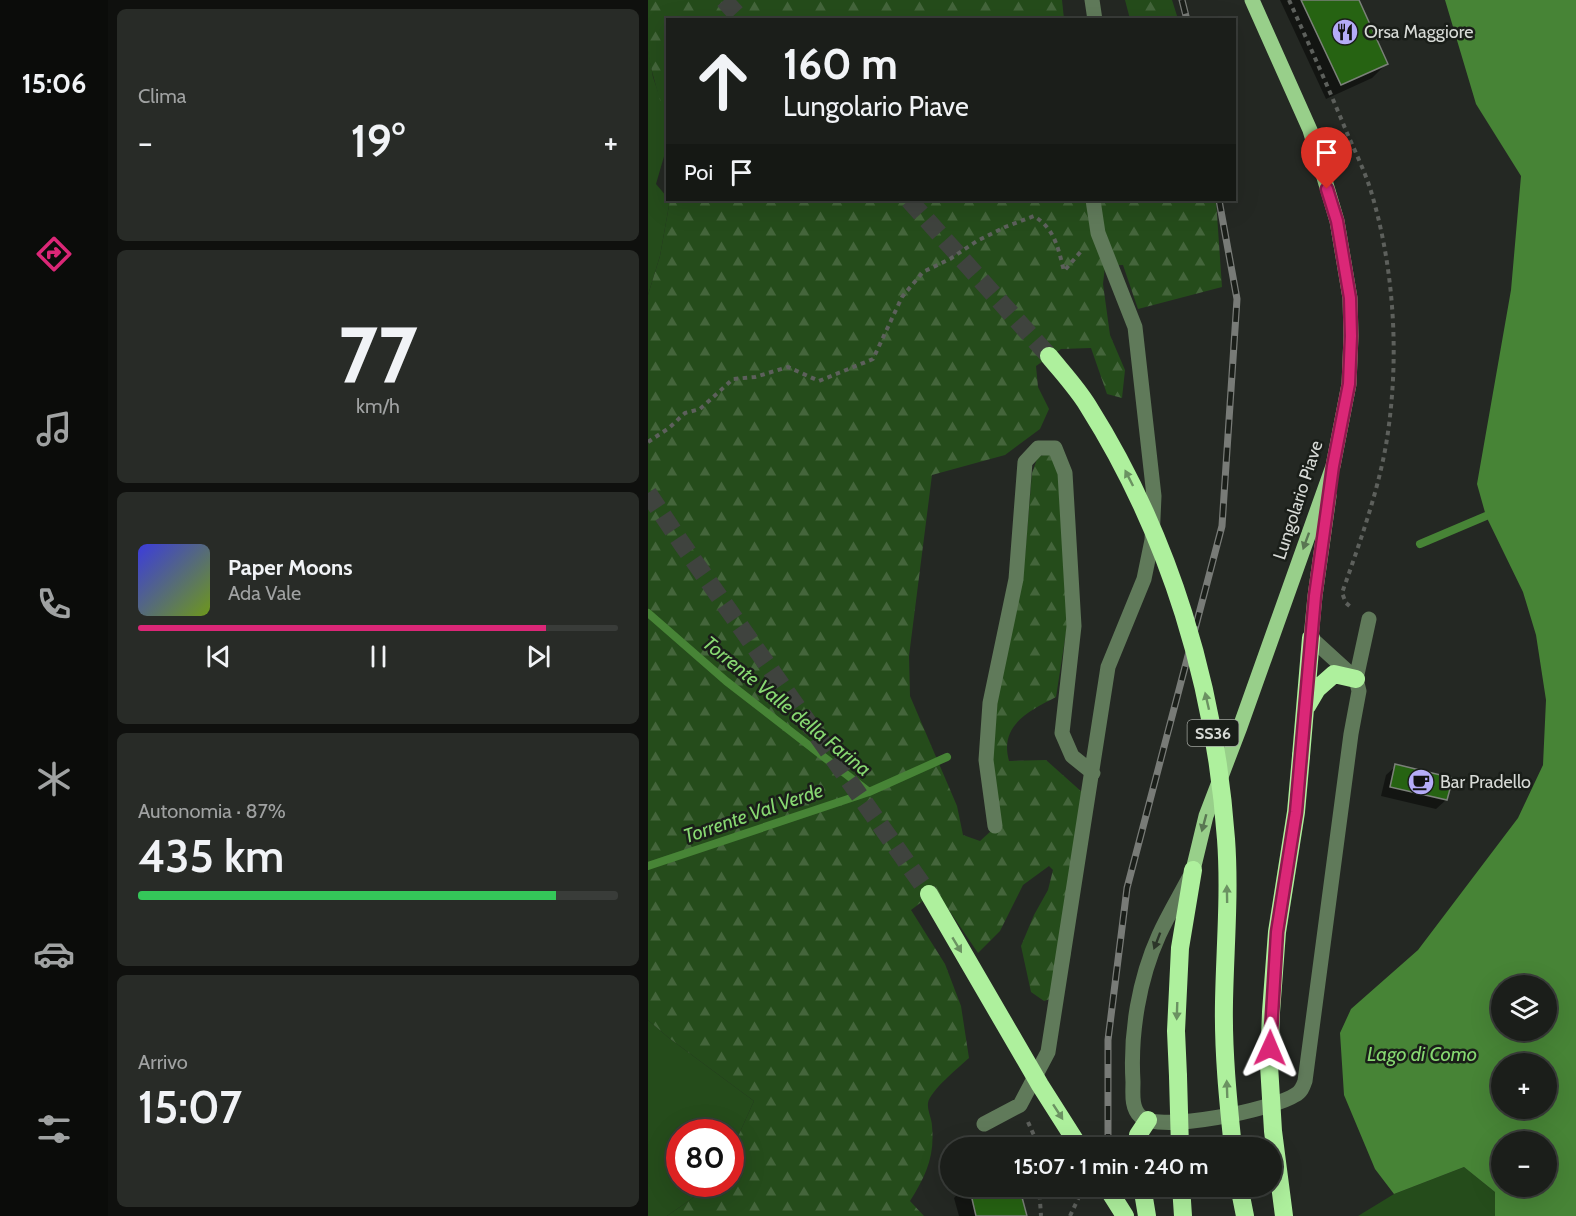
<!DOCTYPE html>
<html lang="it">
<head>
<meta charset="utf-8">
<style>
  body { margin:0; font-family:Cabin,sans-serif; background:#282b27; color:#f1f3f6; height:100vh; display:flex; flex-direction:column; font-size:22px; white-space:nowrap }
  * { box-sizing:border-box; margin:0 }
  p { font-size:20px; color:#a0a2a2 }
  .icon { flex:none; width:33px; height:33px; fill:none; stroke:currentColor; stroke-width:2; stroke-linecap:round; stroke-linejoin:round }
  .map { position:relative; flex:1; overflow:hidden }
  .panel { display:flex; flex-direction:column; gap:9px; padding:9px; background:#0f100e; width:540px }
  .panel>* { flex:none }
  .banner { position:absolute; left:18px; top:18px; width:570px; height:183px; border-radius:0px; box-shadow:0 6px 24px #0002,0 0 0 2px #393c39; background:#1b1e1a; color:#f1f3f6; overflow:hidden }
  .controls { position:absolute; left:843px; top:975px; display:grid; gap:12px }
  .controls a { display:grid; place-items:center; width:66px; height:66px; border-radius:50%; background:#1b1e1a; box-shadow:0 6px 24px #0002,0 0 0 2px #393c39; font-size:30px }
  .speed { position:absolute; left:18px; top:1119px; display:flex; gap:12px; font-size:30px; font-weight:700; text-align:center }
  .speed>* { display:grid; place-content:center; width:78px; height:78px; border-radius:50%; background:#1b1e1a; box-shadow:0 6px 24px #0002,0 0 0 2px #393c39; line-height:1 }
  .speed .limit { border:9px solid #d22; background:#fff; color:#111 }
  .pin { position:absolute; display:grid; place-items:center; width:51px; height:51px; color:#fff; margin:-62px -26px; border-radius:50% 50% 50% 0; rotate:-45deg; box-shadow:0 0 6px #0007 }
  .pin .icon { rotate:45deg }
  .me { position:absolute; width:66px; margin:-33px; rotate:1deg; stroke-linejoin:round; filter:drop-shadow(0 0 4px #0008) }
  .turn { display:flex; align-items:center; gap:21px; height:126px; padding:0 18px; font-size:27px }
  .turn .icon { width:78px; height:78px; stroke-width:2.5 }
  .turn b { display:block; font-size:42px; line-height:51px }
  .then { display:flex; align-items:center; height:57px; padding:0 18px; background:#0003; gap:12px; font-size:22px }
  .big { font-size:45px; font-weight:600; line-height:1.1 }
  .panel .card { flex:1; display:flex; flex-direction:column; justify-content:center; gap:9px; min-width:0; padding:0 21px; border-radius:9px; background:#282b27 }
  .panel .dial { align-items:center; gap:0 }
  .dial b { font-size:78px; line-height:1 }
  .song { display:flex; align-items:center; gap:18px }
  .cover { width:72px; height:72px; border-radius:9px; background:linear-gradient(135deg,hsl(240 70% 55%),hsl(80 70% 35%)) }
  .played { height:6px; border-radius:3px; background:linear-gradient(90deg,#db2777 85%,#393c39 85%) }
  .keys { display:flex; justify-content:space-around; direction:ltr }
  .heat { display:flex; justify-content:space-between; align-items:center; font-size:33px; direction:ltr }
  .charge { height:9px; border-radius:4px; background:linear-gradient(90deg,#34c759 87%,#393c39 0) }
  .trip { position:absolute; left:292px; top:1137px; width:342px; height:60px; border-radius:30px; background:#1b1e1a; box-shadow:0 6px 24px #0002,0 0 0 2px #393c39; font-weight:600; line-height:60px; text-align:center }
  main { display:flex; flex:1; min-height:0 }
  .tabs { display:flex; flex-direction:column; width:108px; justify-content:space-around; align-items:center; background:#0b0c0a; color:#a0a2a2 }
  .tabs .icon { width:42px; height:42px }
  .tabs .active { color:#db2777 }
  .tabs b { font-size:27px; color:#f1f3f6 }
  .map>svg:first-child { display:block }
  .grass { fill:#254c1b }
  .forest { fill:url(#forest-firs) }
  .water { fill:#478436; fill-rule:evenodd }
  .shadow { fill:#0007 }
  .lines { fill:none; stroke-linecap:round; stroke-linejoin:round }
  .stream { stroke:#478436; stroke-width:8 }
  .building { fill:#266312; stroke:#7b8079; stroke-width:1.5 }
  .highway-tunnel { stroke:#3f433e; stroke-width:18; stroke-dasharray:18 9; stroke-linecap:butt }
  .path { stroke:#5d605c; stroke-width:4; stroke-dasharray:4.5 4.5; stroke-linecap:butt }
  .minor { stroke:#607a5a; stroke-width:15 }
  .major { stroke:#98cf8a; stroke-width:15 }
  .highway { stroke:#aef09d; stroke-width:18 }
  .rail-casing { stroke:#787b77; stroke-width:7 }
  .rail { stroke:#1a1e19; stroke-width:4.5; stroke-dasharray:14; stroke-linecap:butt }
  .highway-bridge { stroke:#aef09d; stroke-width:18 }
  .oneway { fill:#6b9262 }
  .oneway2 { fill:#597652 }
  .oneway3 { fill:#2c3529 }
  .route-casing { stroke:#8e194d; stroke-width:15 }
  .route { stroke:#db2777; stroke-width:10 }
  .labels { text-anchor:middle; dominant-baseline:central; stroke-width:5; stroke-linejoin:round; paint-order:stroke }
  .shield { fill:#1a1e19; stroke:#9ea29d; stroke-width:1.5 }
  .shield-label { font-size:16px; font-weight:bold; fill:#d7dad6 }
  .poi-label { font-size:18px; fill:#d7dad6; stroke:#1a1e19; text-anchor:start }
  .street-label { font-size:18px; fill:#d7dad6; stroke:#1a1e19 }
  .water-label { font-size:20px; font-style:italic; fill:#87d871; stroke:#1a1e19 }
</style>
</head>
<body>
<main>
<nav class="tabs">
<b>15:06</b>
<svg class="icon active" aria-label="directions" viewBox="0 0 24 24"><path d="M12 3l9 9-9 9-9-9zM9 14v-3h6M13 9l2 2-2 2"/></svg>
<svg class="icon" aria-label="music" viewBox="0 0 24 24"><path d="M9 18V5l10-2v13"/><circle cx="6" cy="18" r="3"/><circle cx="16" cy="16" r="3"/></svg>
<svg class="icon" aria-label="phone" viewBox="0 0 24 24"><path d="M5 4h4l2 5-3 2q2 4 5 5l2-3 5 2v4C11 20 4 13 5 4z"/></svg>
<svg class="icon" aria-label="climate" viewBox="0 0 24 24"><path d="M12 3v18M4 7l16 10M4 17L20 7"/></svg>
<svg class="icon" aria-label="car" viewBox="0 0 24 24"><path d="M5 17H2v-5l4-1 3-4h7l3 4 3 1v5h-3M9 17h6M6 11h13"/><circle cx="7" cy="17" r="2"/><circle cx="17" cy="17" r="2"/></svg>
<svg class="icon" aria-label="filters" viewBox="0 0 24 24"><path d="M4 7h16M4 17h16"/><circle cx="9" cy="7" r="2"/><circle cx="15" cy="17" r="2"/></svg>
</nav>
<section class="panel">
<div class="card"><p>Clima</p>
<div class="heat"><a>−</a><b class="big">19°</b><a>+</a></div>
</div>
<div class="card dial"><b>77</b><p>km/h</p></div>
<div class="card">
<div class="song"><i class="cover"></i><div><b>Paper Moons</b><p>Ada Vale</p></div></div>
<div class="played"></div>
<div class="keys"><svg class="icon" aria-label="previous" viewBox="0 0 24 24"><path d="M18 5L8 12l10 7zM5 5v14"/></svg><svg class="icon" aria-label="pause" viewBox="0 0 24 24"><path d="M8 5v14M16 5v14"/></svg><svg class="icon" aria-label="next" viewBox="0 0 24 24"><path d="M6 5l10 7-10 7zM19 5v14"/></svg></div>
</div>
<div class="card"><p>Autonomia · 87%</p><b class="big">435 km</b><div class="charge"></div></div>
<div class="card"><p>Arrivo</p><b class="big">15:07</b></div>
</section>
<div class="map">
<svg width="928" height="1216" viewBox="0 0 928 1216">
  <defs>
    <pattern id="forest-firs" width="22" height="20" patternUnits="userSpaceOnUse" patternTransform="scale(1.5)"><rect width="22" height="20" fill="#254c1b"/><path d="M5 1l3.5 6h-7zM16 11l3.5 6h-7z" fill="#44653b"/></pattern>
  </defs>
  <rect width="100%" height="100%" fill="#242823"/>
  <path class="grass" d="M 0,49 L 5,77 L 16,109 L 20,133 L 19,146 L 8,184 L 19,197 L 20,200 L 22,200 L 12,256 L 0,295 Z
    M 0,1020 L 21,1038 L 106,1101 L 83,1152 L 82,1132 L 32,1132 L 32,1184 L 65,1184 L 19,1216 L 0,1216 Z
    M 816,1167 L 847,1192 L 847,1216 L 710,1216 L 746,1194 Z"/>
  <path class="forest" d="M 0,0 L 414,0 L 416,19 L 20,20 L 19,133 C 16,105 4,80 0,51 C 0,35 0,17 0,0 Z
    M 477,0 L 524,0 L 530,19 L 482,19 Z
    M 22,200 L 568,200 L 574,287 L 490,309 L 475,265 L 457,266 L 455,284 L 462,335 L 477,370 L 474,398 L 459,394 L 443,348 L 413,349 L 388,366 L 390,387 L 401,409 L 392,429 L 357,455 L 284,475 L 261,656 L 262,696 L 309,806 L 315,835 L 332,841 L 343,831 L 345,715 L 377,555 L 384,473 L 390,456 L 403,454 L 412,477 L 420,620 L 408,697 C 381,711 351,725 361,761 L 398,760 L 435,793 L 422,960 L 413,987 L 405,998 L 396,1001 L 383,992 L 373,946 L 386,915 L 400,890 L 405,870 L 401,866 L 375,885 L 352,931 L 330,953 L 288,891 L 263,910 L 297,964 L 313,1006 L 321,1058 C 311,1067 282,1091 280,1103 C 279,1110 284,1119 284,1126 C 287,1156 278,1176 262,1201 L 276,1216 L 19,1216 L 65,1184 L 82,1184 L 83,1152 L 106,1101 L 21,1038 L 0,1020 L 0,295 L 12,256 Z"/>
  <path class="water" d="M 797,0 L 928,0 L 928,1216 L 847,1216 L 847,1192 L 816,1167 L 746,1194 L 727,1169 L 696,1095 L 692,1033 L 703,1009 L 770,950 L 870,818 L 895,765 L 898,700 L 888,635 L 875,592 L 838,516 L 829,484 L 863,290 L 873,176 L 828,104 ZM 854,986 L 898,986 L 898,1030 L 854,1030 ZM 854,1064 L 898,1064 L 898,1108 L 854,1108 ZM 854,1142 L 898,1142 L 898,1186 L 854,1186 Z"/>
  <path class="shadow" d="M 632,0 L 709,0 L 739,63 L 724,78 L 678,99 Z
    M 748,766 L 798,800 L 788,809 L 733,796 L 738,775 Z
    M 317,1186 L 369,1186 L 377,1216 L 311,1216 L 306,1198 Z"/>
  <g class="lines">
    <path class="stream" d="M 772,544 L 838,516
      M 0,613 L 78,681 L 221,792 L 299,757
      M 0,866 L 221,792"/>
  </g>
  <path class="building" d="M 653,0 L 711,0 L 740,64 L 693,85 Z
    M 747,764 L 805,778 L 799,800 L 742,787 Z
    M 321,1186 L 371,1186 L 379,1216 L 328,1216 Z"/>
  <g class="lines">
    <path class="highway-tunnel" d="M 76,0 L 94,20
      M 261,200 L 401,356
      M 0,493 L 34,544 L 281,894"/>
    <path class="path" d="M 641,0 C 661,44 681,89 699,133 C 707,151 716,170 722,188 C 747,269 752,361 738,445 C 729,495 711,545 694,593 L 698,603 L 705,609
      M 0,442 L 21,428 L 37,413 L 52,409 L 85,379 L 107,377 L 140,367 L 171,381 L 225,359 L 254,297 L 275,272 L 302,259 L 329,241 L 357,227 L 386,216 C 407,229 410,248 416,271 L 435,249
      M 380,1122 L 389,1142 L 389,1148
      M 391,1186 L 393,1216
      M 422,1216 L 430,1199 L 432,1186"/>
    <path class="minor" d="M 444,0 L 447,20
      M 663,638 L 708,679
      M 347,826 L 338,760 L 342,703 L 368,579 L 377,462 L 390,448 L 407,448 L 417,473 L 426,626 L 414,733 L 424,756 L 445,773
      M 541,878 C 531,897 520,915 511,935 C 491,979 482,1033 485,1082 C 485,1093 483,1107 492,1116 C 511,1134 626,1109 647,1095 C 653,1092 655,1087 657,1081 L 703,734 L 711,691 L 708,679 L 721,619
      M 336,1124 L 372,1105 L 400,1052 L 460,667 L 496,579 L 504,540 L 506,496 L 487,327 L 450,233 L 445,200"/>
    <path class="major" d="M 663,638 L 667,596 L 681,496
      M 545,870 L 558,816 L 592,727 L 685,466 L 701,384 L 703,336 L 702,298 L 689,221 L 662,130 L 604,0"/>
    <path class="highway" d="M 659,706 L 669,689 L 686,674 L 708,679
      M 653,756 L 663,638
      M 530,1076 L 528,1031 L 532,948 L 545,870
      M 489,1148 L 490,1135 L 500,1120
      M 494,1186 L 499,1216
      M 533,1186 L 535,1216
      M 591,1186 L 597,1216"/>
    <defs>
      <path id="rail" d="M 534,0 L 539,20
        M 460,1148 L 460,1040 L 479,888 L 574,526 L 589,299 L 571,200
        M 467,1186 L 472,1216"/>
    </defs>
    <use href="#rail" class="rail-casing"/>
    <use href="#rail" class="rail"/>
    <path class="highway-bridge" d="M 401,356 C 414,372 429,388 440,406 C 522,536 567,686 578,839 C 582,893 577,948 576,1002 C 575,1051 580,1100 585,1148
      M 281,894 L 392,1085 L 432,1148
      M 530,1076 L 532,1148
      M 458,1186 L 477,1216
      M 636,1216 L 625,1131 L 621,1065 L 623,1012 L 629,932 L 648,812 L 653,756"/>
  </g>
  <defs><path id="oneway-solid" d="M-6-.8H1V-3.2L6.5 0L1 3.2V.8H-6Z" transform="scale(1.5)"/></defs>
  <g class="oneway">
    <use href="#oneway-solid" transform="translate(481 478) rotate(-117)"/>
    <use href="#oneway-solid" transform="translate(559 701) rotate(-103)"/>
    <use href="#oneway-solid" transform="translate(579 894) rotate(-91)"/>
    <use href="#oneway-solid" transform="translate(309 945) rotate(59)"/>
    <use href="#oneway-solid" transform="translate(529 1011) rotate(92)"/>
    <use href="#oneway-solid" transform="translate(579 1089) rotate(-92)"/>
    <use href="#oneway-solid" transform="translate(410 1112) rotate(57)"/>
  </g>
  <g class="oneway2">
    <use href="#oneway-solid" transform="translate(658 541) rotate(110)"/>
    <use href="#oneway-solid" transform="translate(556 823) rotate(105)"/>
  </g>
  <use class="oneway3" href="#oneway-solid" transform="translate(509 941) rotate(111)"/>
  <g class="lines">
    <defs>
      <path id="route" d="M 622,1048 L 629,932 L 648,812 L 667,596 L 685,466 L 701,384 L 703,336 L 702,298 L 689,221 L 679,189"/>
    </defs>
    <use href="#route" class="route-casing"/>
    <use href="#route" class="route"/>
  </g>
  <defs>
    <symbol id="restaurant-disc" viewBox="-11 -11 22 22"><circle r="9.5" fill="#b5acf8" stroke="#1a1e19"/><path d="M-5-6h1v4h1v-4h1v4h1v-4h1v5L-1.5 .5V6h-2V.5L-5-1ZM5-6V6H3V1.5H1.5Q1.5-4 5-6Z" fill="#111"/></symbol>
    <symbol id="cafe-disc" viewBox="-11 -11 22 22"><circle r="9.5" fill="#b5acf8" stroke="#1a1e19"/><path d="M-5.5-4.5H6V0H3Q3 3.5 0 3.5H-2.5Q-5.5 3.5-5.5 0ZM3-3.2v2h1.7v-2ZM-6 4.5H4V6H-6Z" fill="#111"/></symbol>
  </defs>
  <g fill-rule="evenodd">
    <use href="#restaurant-disc" x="682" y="17" width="30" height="30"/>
    <use href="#cafe-disc" x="758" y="767" width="30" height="30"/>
  </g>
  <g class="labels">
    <rect class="shield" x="539.5" y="720" width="51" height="26" rx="4.5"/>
    <g class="shield-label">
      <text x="565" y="733">SS36</text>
    </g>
    <g class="poi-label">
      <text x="716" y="32">Orsa Maggiore</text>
      <text x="792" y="782">Bar Pradello</text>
    </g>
    <g class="street-label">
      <text transform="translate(650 500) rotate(-72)">Lungolario Piave</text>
    </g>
    <g class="water-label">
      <text transform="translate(139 706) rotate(39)">Torrente Valle della Farina</text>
      <text transform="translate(105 813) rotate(-19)">Torrente Val Verde</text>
      <text x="774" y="1054">Lago di Como</text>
    </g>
  </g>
</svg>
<div class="controls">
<a><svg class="icon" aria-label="layers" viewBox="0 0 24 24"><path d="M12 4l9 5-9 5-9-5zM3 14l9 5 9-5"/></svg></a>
<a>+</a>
<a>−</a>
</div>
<div class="speed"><div class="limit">80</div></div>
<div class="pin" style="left:679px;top:189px;background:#d93025"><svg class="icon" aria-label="arrive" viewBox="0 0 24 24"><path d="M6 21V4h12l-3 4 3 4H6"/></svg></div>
<svg class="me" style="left:622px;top:1048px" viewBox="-20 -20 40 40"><path d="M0-17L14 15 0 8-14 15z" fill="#db2777" stroke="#fff" stroke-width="4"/></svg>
<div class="trip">15:07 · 1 min · 240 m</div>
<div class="banner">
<div class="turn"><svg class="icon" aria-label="ahead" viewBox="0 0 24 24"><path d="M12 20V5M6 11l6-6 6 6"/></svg><div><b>160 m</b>Lungolario Piave</div></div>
<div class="then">Poi<svg class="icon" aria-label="arrive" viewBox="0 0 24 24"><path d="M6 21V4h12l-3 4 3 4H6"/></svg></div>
</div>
</div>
</main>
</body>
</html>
